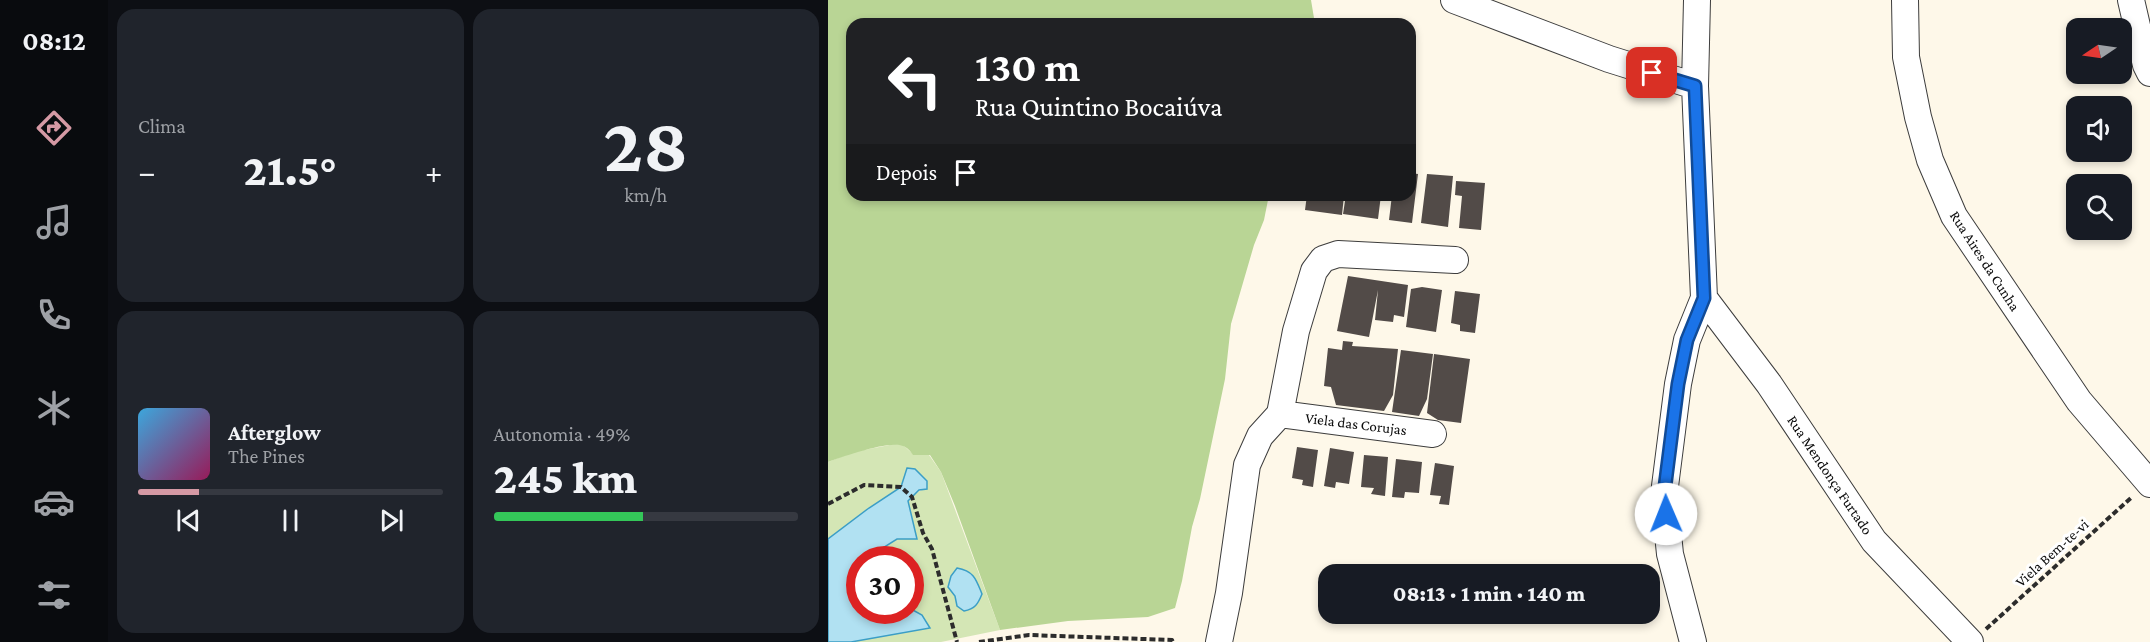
<!DOCTYPE html>
<html lang="pt">
<head>
<meta charset="utf-8">
<style>
  body { margin:0; font-family:"Crimson Pro",serif; background:#20242c; color:#f1f3f6; height:100vh; display:flex; flex-direction:column; font-size:22px; white-space:nowrap }
  * { box-sizing:border-box; margin:0 }
  p { font-size:20px; color:#9ea1a6 }
  .icon { flex:none; width:33px; height:33px; fill:none; stroke:currentColor; stroke-width:2; stroke-linecap:round; stroke-linejoin:round }
  .map { position:relative; flex:1; overflow:hidden }
  .drawer { display:flex; flex-direction:column; gap:9px; padding:9px; background:#0d0f14; width:720px }
  .drawer>* { flex:none }
  .guide { position:absolute; left:18px; top:18px; width:570px; height:183px; border-radius:18px; box-shadow:0 3px 9px #0003; background:#202124; color:#fff; overflow:hidden }
  .needle { width:39px; rotate:257deg }
  .controls { position:absolute; left:1238px; top:18px; display:grid; gap:12px }
  .controls a { display:grid; place-items:center; width:66px; height:66px; border-radius:12px; background:#171b24; box-shadow:0 3px 9px #0003; font-size:30px }
  .speed { position:absolute; left:18px; top:546px; display:flex; gap:12px; font-size:30px; font-weight:700; text-align:center }
  .speed>* { display:grid; place-content:center; width:78px; height:78px; border-radius:50%; background:#171b24; box-shadow:0 3px 9px #0003; line-height:1 }
  .speed .limit { border:9px solid #d22; background:#fff; color:#111 }
  .pin { position:absolute; display:grid; place-items:center; width:51px; height:51px; color:#fff; margin:-26px; border-radius:12px; box-shadow:0 3px 9px #0006 }
  .me { position:absolute; width:66px; margin:-33px; rotate:359deg; stroke-linejoin:round; filter:drop-shadow(0 0 4px #0008) }
  .turn { display:flex; align-items:center; gap:21px; height:126px; padding:0 30px; font-size:27px }
  .turn .icon { width:78px; height:78px; stroke-width:2.5 }
  .turn b { display:block; font-size:42px; line-height:51px }
  .then { display:flex; align-items:center; height:57px; padding:0 30px; background:#0003; gap:12px; font-size:22px }
  .big { font-size:45px; font-weight:800; line-height:1.1 }
  .drawer .widget { flex:1; display:flex; flex-direction:column; justify-content:center; gap:9px; min-width:0; padding:0 21px; border-radius:18px; background:#20242c }
  .drawer .dial { align-items:center; gap:0 }
  .dial b { font-size:78px; line-height:1 }
  .song { display:flex; align-items:center; gap:18px }
  .cover { width:72px; height:72px; border-radius:9px; background:linear-gradient(135deg,hsl(200 70% 55%),hsl(330 70% 35%)) }
  .played { height:6px; border-radius:3px; background:linear-gradient(90deg,#d599a4 20%,#363941 20%) }
  .keys { display:flex; justify-content:space-around; direction:ltr }
  .heat { display:flex; justify-content:space-between; align-items:center; font-size:33px; direction:ltr }
  .charge { height:9px; border-radius:4px; background:linear-gradient(90deg,#34c759 49%,#363941 0) }
  .drawer .tiles { flex:1; display:grid; gap:9px; grid-template-columns:repeat(2,1fr) }
  .trip { position:absolute; left:490px; top:564px; width:342px; height:60px; border-radius:18px; background:#171b24; box-shadow:0 3px 9px #0003; font-weight:800; line-height:60px; text-align:center }
  main { display:flex; flex:1; min-height:0 }
  .tab-bar { display:flex; flex-direction:column; width:108px; justify-content:space-around; align-items:center; background:#090b0e; color:#9ea1a6 }
  .tab-bar .icon { width:42px; height:42px }
  .tab-bar .current { color:#d599a4 }
  .tab-bar b { font-size:27px; color:#f1f3f6 }
  .map>svg:first-child { display:block }
  .green { fill:#d4e6b5 }
  .forest { fill:#b9d595 }
  .water { fill:#b1e1f2; stroke:#3b9ec6; stroke-width:1.5 }
  .building { fill:#524b48 }
  .lines { fill:none; stroke-linecap:round; stroke-linejoin:round }
  .minor-casing { stroke:#3d3d3d; stroke-width:28 }
  .path { stroke:#2c2c2c; stroke-width:4; stroke-dasharray:6 3; stroke-linecap:butt }
  .minor { stroke:#fff; stroke-width:26 }
  .route-casing { stroke:#114b97; stroke-width:15 }
  .route { stroke:#1a73e8; stroke-width:10 }
  .labels { text-anchor:middle; dominant-baseline:central; stroke-width:6; stroke-linejoin:round; paint-order:stroke }
  .street-label { font-size:15px; fill:#0a0a0a; stroke:#fff }
</style>
</head>
<body>
<main>
<nav class="tab-bar">
<b>08:12</b>
<svg class="icon current" aria-label="directions" viewBox="0 0 24 24"><path d="M12 3l9 9-9 9-9-9zM9 14v-3h6M13 9l2 2-2 2"/></svg>
<svg class="icon" aria-label="music" viewBox="0 0 24 24"><path d="M9 18V5l10-2v13"/><circle cx="6" cy="18" r="3"/><circle cx="16" cy="16" r="3"/></svg>
<svg class="icon" aria-label="phone" viewBox="0 0 24 24"><path d="M5 4h4l2 5-3 2q2 4 5 5l2-3 5 2v4C11 20 4 13 5 4z"/></svg>
<svg class="icon" aria-label="climate" viewBox="0 0 24 24"><path d="M12 3v18M4 7l16 10M4 17L20 7"/></svg>
<svg class="icon" aria-label="car" viewBox="0 0 24 24"><path d="M5 17H2v-5l4-1 3-4h7l3 4 3 1v5h-3M9 17h6M6 11h13"/><circle cx="7" cy="17" r="2"/><circle cx="17" cy="17" r="2"/></svg>
<svg class="icon" aria-label="filters" viewBox="0 0 24 24"><path d="M4 7h16M4 17h16"/><circle cx="9" cy="7" r="2"/><circle cx="15" cy="17" r="2"/></svg>
</nav>
<section class="drawer">
<div class="tiles">
<div class="widget"><p>Clima</p>
<div class="heat"><a>−</a><b class="big">21.5°</b><a>+</a></div>
</div>
<div class="widget dial"><b>28</b><p>km/h</p></div>
<div class="widget">
<div class="song"><i class="cover"></i><div><b>Afterglow</b><p>The Pines</p></div></div>
<div class="played"></div>
<div class="keys"><svg class="icon" aria-label="previous" viewBox="0 0 24 24"><path d="M18 5L8 12l10 7zM5 5v14"/></svg><svg class="icon" aria-label="pause" viewBox="0 0 24 24"><path d="M8 5v14M16 5v14"/></svg><svg class="icon" aria-label="next" viewBox="0 0 24 24"><path d="M6 5l10 7-10 7zM19 5v14"/></svg></div>
</div>
<div class="widget"><p>Autonomia · 49%</p><b class="big">245 km</b><div class="charge"></div></div>
</div>
</section>
<div class="map">
<svg width="1322" height="642" viewBox="0 0 1322 642">
  <rect width="100%" height="100%" fill="#fef8e9"/>
  <path class="green" d="M 67,444 L 75,445 L 86,455 L 101,455 L 113,472 L 172,630 L 113,642 L 23,642 L 94,615 L 83,609 L 82,560 L 41,559 L 53,549 L 69,539 C 75,517 76,495 99,488 C 99,475 90,472 79,468 L 73,487 L 41,508 L 0,539 L 0,462 L 25,452 Z"/>
  <path class="forest" d="M 0,0 L 483,0 L 487,24 L 24,24 L 24,195 L 441,195 L 436,220 L 426,245 L 403,324 L 397,379 L 372,499 L 364,527 L 354,581 L 347,608 L 320,617 L 240,621 L 172,630 L 127,506 L 113,472 L 102,455 L 85,455 C 83,452 79,447 75,446 C 61,440 14,457 0,462 Z"/>
  <path class="water" d="M 79,468 L 87,469 L 99,481 L 99,489 L 91,490 L 80,501 L 89,539 L 69,539 L 53,549 L 41,559 L 32,560 L 31,566 L 28,568 L 25,583 L 31,590 L 32,610 L 82,610 L 83,609 L 94,615 L 102,628 L 23,642 L 0,642 L 0,539 L 41,508 L 73,487 Z
    M 129,568 C 146,571 148,579 154,594 C 150,604 147,609 136,611 L 129,606 L 127,596 L 120,587 L 123,576 Z"/>
  <path class="building" d="M 582,173 L 590,174 L 584,223 L 561,220 L 564,195 L 582,195 Z
    M 599,174 L 625,176 L 620,227 L 593,223 Z
    M 628,181 L 657,183 L 653,230 L 631,228 L 634,196 L 627,195 Z
    M 479,195 L 516,195 L 514,215 L 477,210 Z
    M 518,195 L 553,195 L 550,219 L 515,214 Z
    M 520,276 L 580,285 L 576,317 L 566,315 L 565,322 L 547,320 L 550,290 L 541,337 L 509,331 Z
    M 594,287 L 614,290 L 608,332 L 578,327 L 583,289 Z
    M 627,291 L 652,294 L 647,333 L 632,331 L 632,325 L 623,323 Z
    M 515,341 L 525,342 L 524,346 L 570,349 L 565,395 L 556,411 L 508,405 L 503,387 L 496,386 L 500,348 L 514,350 Z
    M 573,350 L 605,354 L 599,399 L 591,416 L 564,412 Z
    M 606,354 L 642,359 L 633,423 L 610,420 L 599,413 Z
    M 469,447 L 490,450 L 485,487 L 474,485 L 475,480 L 464,478 Z
    M 502,448 L 526,452 L 521,484 L 508,482 L 507,488 L 496,486 Z
    M 536,455 L 560,457 L 557,496 L 543,494 L 546,488 L 533,487 Z
    M 568,459 L 594,462 L 591,493 L 577,492 L 576,498 L 564,497 Z
    M 607,463 L 626,466 L 621,505 L 611,504 L 613,496 L 602,495 Z"/>
  <g class="lines">
    <defs>
      <path id="minor" d="M 626,0 L 781,59 L 867,86
        M 1077,0 L 1078,57 L 1090,117 L 1102,160 L 1126,216 L 1251,401 L 1322,484
        M 1303,0 L 1318,65 L 1322,73
        M 876,298 L 941,384 L 1046,541 L 1142,642
        M 452,414 L 605,434
        M 391,642 L 401,593 L 419,465 L 432,436 L 452,414 L 468,331 L 486,271 L 495,259 L 510,254 L 627,260
        M 865,642 L 842,554 L 836,494 L 850,384 L 859,340 L 876,298 L 867,86 L 869,0"/>
    </defs>
    <use href="#minor" class="minor-casing"/>
    <path class="path" d="M 0,504 L 36,485 L 73,487 L 84,497 L 95,533 L 104,549 L 129,642
      M 1158,629 L 1304,497
      M 151,642 L 201,635 L 344,640 L 345,642"/>
    <use href="#minor" class="minor"/>
  </g>
  <g class="lines">
    <defs>
      <path id="route" d="M 824,73 L 867,86 L 876,298 L 859,340 L 850,384 L 836,494 L 838,514"/>
    </defs>
    <use href="#route" class="route-casing"/>
    <use href="#route" class="route"/>
  </g>
  <g class="labels">
    <g class="street-label">
      <text transform="translate(1157 261) rotate(57)">Rua Aires da Cunha</text>
      <text transform="translate(528 424) rotate(7)">Viela das Corujas</text>
      <text transform="translate(1002 475) rotate(56)">Rua Mendonça Furtado</text>
      <text transform="translate(1224 553) rotate(-42)">Viela Bem-te-vi</text>
    </g>
  </g>
</svg>
<div class="controls">
<a><svg class="needle" viewBox="-14 -14 28 28"><path d="M0-13l5 13h-10z" fill="#e53935"/><path d="M0 13l5-13h-10z" fill="#9ea1a6"/></svg></a>
<a><svg class="icon" aria-label="sound" viewBox="0 0 24 24"><path d="M4 9h4l5-4v14l-5-4H4zM17 9q2 3 0 6"/></svg></a>
<a><svg class="icon" aria-label="search" viewBox="0 0 24 24"><circle cx="10" cy="10" r="6"/><path d="M15 15l6 6"/></svg></a>
</div>
<div class="speed"><div class="limit">30</div></div>
<div class="pin" style="left:824px;top:73px;background:#d93025"><svg class="icon" aria-label="arrive" viewBox="0 0 24 24"><path d="M6 21V4h12l-3 4 3 4H6"/></svg></div>
<svg class="me" style="left:838px;top:514px" viewBox="-20 -20 40 40"><circle r="19" fill="#fff"/><path d="M0-13L10 11 0 6-10 11z" fill="#1a73e8"/></svg>
<div class="trip">08:13 · 1 min · 140 m</div>
<div class="guide">
<div class="turn"><svg class="icon" aria-label="left" viewBox="0 0 24 24"><path d="M17 20v-9H6M10 6l-5 5 5 5"/></svg><div><b>130 m</b>Rua Quintino Bocaiúva</div></div>
<div class="then">Depois<svg class="icon" aria-label="arrive" viewBox="0 0 24 24"><path d="M6 21V4h12l-3 4 3 4H6"/></svg></div>
</div>
</div>
</main>
</body>
</html>
